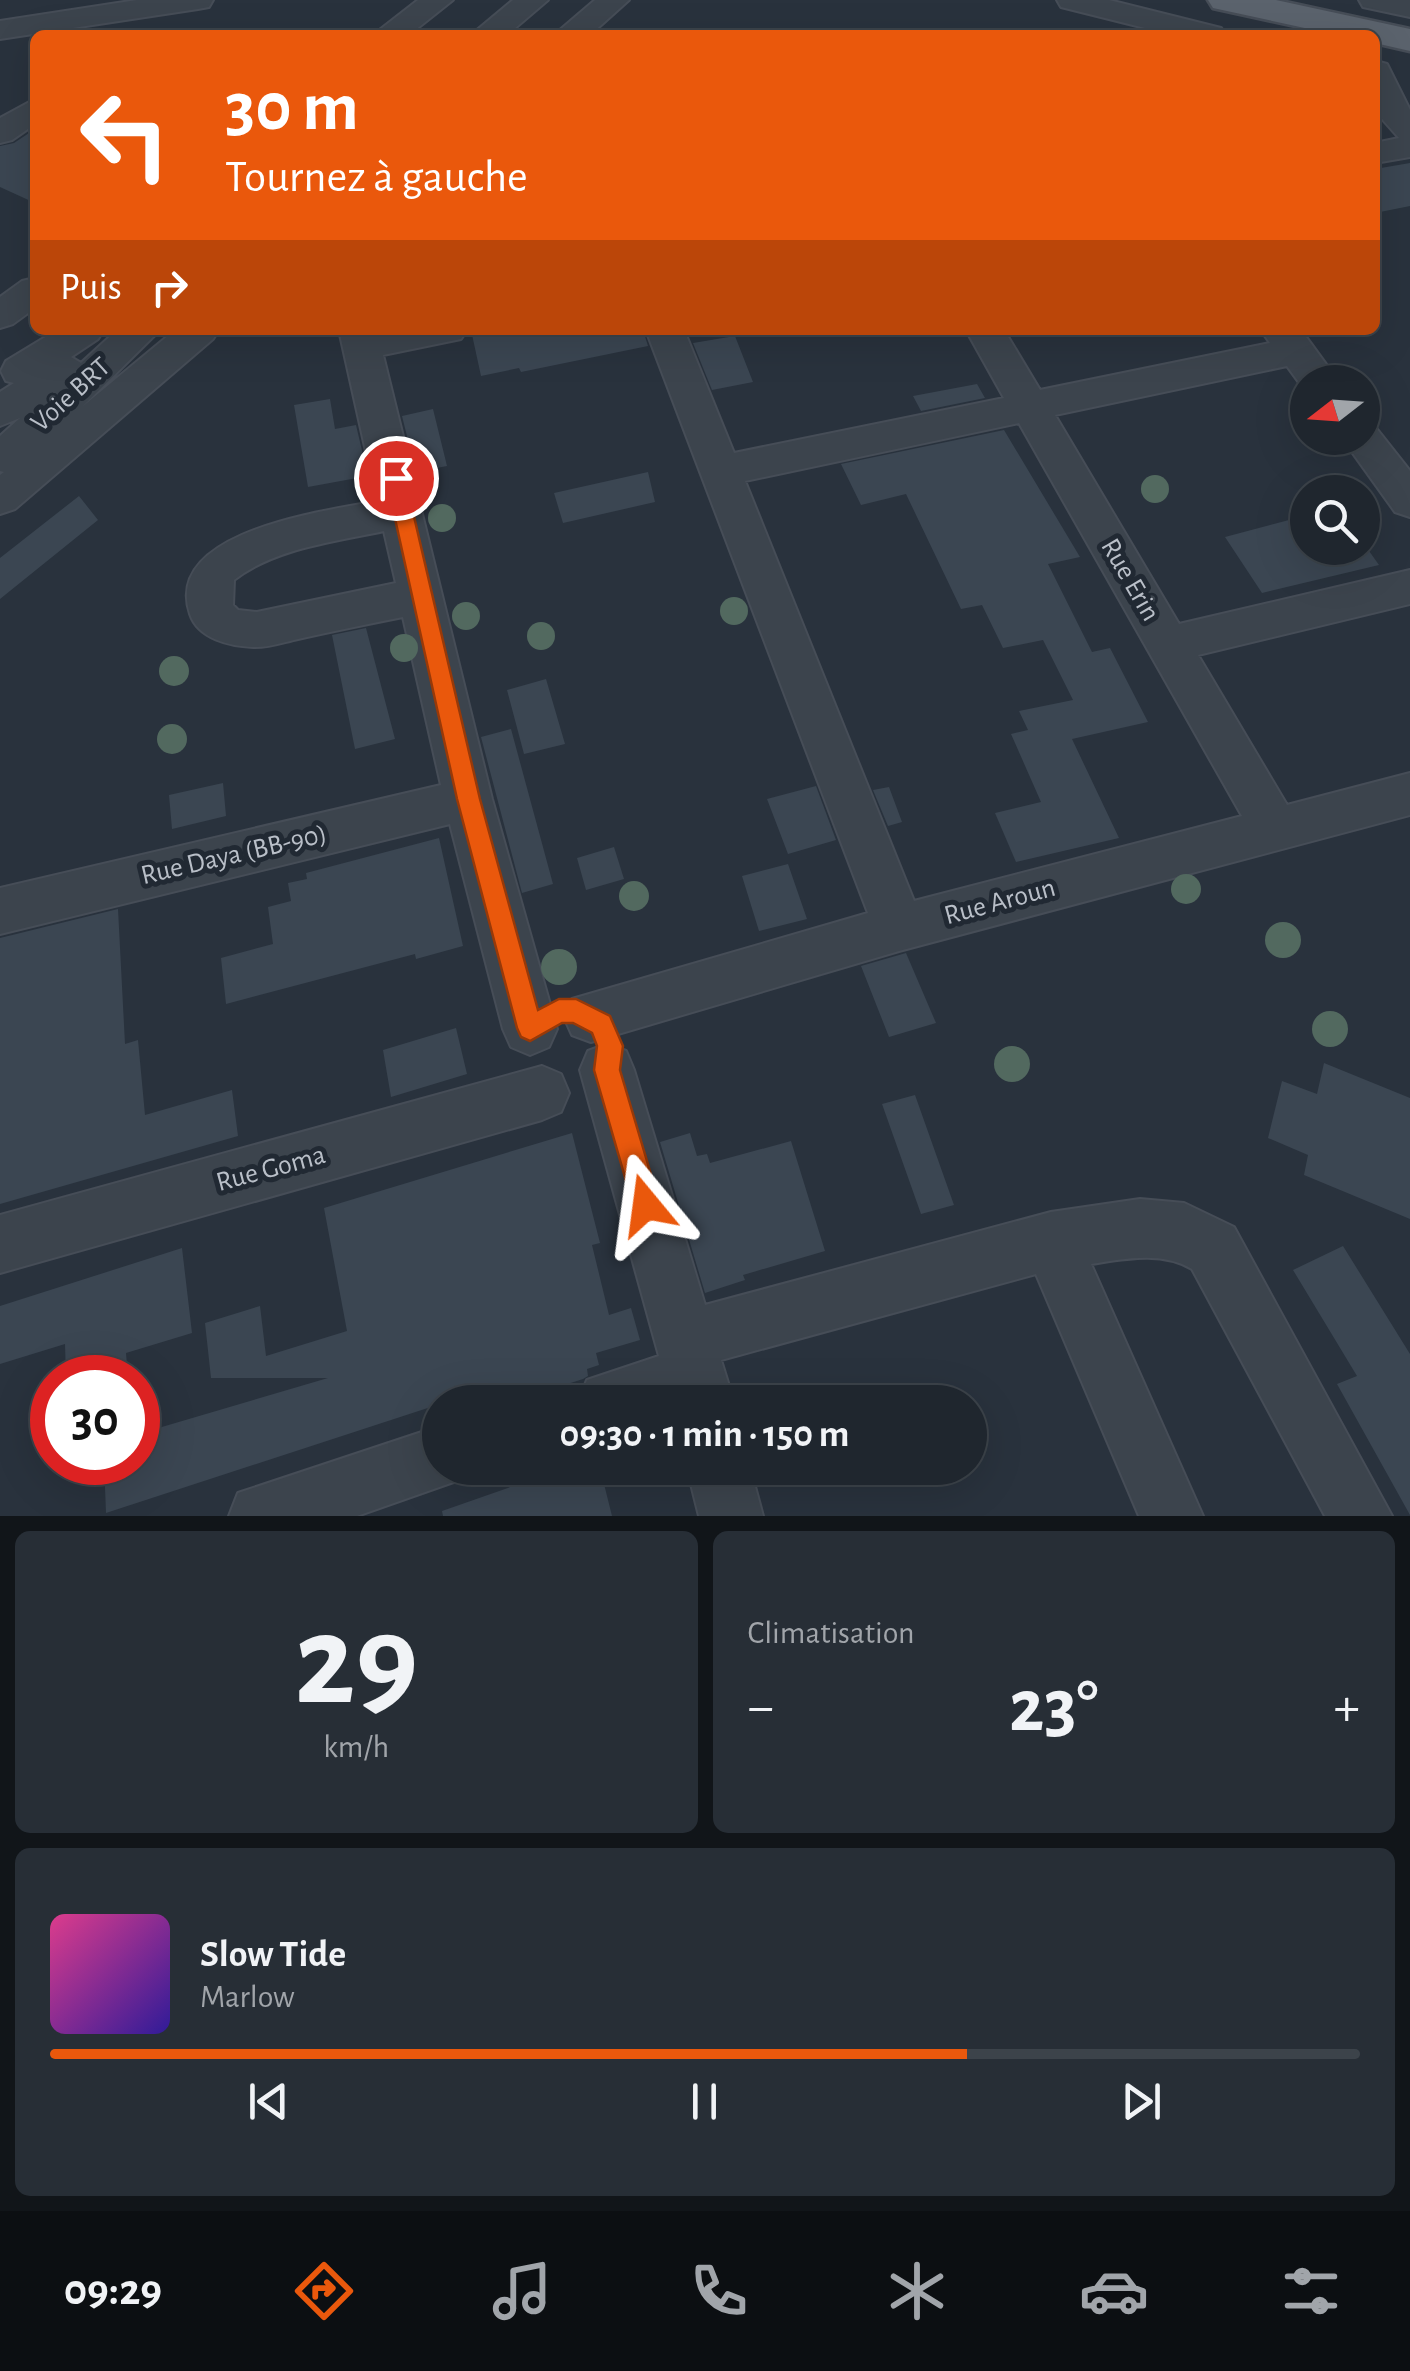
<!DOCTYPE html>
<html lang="fr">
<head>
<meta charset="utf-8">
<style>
  body { margin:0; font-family:"Alegreya Sans",sans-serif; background:#272e36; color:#f1f3f6; height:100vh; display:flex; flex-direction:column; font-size:38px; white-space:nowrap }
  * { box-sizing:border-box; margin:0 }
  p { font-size:32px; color:#a1a5aa }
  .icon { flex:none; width:55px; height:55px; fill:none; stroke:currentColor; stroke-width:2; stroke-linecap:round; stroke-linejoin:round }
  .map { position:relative; height:1516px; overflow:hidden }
  .panel { display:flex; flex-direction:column; gap:15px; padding:15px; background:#111519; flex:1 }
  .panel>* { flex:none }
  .top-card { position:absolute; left:30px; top:30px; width:1350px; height:305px; border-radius:15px; box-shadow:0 10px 40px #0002,0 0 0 2px #3c434a; background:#ea580c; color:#fff; overflow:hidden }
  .needle { width:65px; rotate:253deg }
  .tools { position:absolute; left:1290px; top:365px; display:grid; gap:20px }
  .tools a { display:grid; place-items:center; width:90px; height:90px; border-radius:50%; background:#1f262e; box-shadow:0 10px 40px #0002,0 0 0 2px #3c434a; font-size:50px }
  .speed { position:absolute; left:30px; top:1355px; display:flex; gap:20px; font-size:50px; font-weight:700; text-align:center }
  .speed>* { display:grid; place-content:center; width:130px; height:130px; border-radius:50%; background:#1f262e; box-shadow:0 10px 40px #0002,0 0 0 2px #3c434a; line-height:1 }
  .speed .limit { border:15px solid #d22; background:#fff; color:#111 }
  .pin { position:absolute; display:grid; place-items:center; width:85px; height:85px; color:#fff; margin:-42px; border:5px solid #fff; border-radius:50%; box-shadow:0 2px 10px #0007 }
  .me { position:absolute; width:110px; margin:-55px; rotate:344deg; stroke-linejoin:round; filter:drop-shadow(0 0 8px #0008) }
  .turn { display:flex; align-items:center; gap:35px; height:210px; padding:0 30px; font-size:45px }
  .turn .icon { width:130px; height:130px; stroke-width:2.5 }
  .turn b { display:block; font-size:70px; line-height:85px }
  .then { display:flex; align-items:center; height:95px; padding:0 30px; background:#0003; gap:20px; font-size:38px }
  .big { font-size:75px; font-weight:600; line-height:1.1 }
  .panel .tile { flex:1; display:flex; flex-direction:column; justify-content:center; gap:15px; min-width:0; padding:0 35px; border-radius:15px; background:#272e36 }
  .panel .dial { align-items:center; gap:0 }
  .dial b { font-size:130px; line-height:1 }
  .song { display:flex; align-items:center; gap:30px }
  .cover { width:120px; height:120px; border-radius:15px; background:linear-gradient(135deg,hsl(330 70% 55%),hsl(250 70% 35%)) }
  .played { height:10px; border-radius:5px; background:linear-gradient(90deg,#ea580c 70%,#3c434a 70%) }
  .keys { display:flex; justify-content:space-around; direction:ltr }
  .heat { display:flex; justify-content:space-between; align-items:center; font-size:55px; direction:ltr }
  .panel .tiles { flex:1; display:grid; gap:15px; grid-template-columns:1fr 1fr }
  .tile:last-child { grid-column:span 2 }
  .trip { position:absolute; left:422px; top:1385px; width:565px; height:100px; border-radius:50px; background:#1f262e; box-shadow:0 10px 40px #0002,0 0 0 2px #3c434a; font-weight:600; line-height:100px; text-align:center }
  .tabs { display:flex; height:160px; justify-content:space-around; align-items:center; background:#0c0f12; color:#a1a5aa }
  .tabs .icon { width:70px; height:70px }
  .tabs .current { color:#ea580c }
  .tabs b { font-size:45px; color:#f1f3f6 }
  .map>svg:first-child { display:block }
  .building { fill:#3b4652 }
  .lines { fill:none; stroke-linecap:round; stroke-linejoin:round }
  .minor-casing { stroke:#464d57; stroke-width:4 }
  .major-casing { stroke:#464d57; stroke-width:5 }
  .minor { fill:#3c444d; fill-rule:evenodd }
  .major { fill:#5b636d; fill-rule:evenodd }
  .tree { fill:#52695f }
  .route { fill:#ea580c; stroke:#983908; stroke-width:2.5 }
  .labels { text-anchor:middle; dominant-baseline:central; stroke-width:10; stroke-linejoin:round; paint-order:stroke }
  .street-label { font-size:28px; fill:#b9bfc8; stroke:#212933 }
</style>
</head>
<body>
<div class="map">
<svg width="1410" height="1516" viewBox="0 0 1410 1516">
  <rect width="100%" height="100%" fill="#29323d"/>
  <path class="building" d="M 35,129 L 35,203 L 0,187 L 0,146 L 14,143 Z
    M 1410,163 L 1410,206 L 1375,213 L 1375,169 Z
    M 471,330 L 643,330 L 648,346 L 521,372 L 519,368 L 481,376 Z
    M 735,336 L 753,382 L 712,390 L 693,343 Z
    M 977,384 L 985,398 L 921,411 L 913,396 Z
    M 330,399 L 335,429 L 356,425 L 368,476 L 308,487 L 294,405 Z
    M 433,409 L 447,466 L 416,472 L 402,416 Z
    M 1004,430 L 1080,557 L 1048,564 L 1092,652 L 1110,648 L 1148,722 L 1072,739 L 1119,838 L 1016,862 L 995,813 L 1041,802 L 1011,734 L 1028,730 L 1019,711 L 1073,700 L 1043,640 L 1003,648 L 982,605 L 961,609 L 906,494 L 861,505 L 841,464 Z
    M 648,472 L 655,502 L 563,523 L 554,493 Z
    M 79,496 L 98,520 L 0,599 L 0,558 Z
    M 1308,515 L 1308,548 L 1362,548 L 1362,541 L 1379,565 L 1262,593 L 1225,537 Z
    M 366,628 L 395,739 L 355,749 L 332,635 Z
    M 546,679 L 565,744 L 524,754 L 507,690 Z
    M 511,729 L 553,884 L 522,893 L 481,737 Z
    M 223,783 L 226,816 L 172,829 L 169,795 Z
    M 816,786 L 836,840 L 788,854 L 767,799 Z
    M 889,787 L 902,822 L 888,826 L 873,790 Z
    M 439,838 L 463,946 L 416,959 L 415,954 L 226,1004 L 221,958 L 273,944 L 268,907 L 291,901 L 288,883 L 307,879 L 306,873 Z
    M 614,847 L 624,879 L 586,890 L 577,858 Z
    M 788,864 L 807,919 L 759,931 L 742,876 Z
    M 118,909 L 125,1044 L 138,1040 L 145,1115 L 232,1090 L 238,1136 L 0,1204 L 0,938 Z
    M 906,953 L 936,1023 L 889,1037 L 861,966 Z
    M 456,1028 L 467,1074 L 391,1097 L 383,1050 Z
    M 1324,1063 L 1410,1098 L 1410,1219 L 1304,1175 L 1308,1155 L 1268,1138 L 1282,1081 L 1317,1094 Z
    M 915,1095 L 954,1205 L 921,1214 L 882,1104 Z
    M 572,1133 L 600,1243 L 592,1245 L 609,1315 L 631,1308 L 640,1340 L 596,1353 L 599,1365 L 587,1369 L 588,1376 L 583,1379 L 512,1402 L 492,1402 L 489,1388 L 106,1513 L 104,1462 L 138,1462 L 138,1434 L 328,1378 L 211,1378 L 205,1323 L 260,1306 L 266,1356 L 347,1331 L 324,1208 Z
    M 690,1133 L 697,1156 L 707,1154 L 710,1163 L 791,1141 L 825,1251 L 743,1275 L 745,1280 L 705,1293 L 660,1142 Z
    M 1343,1246 L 1410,1354 L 1410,1515 L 1337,1384 L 1357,1376 L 1293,1270 Z
    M 182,1248 L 192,1333 L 126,1353 L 128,1378 L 66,1378 L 65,1344 L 0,1364 L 0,1306 Z
    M 516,1468 L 600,1468 L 612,1516 L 443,1516 L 442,1511 L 519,1484 Z"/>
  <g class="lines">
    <defs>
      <path id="minor" d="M 137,0 L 213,0 L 209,7 L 198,9 L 0,39 L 0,21 Z
        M 418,0 L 453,0 L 409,35 L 373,35 Z
        M 513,0 L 548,0 L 507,35 L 471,35 Z
        M 595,0 L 629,0 L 590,35 L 554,35 Z
        M 1057,0 L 1109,0 L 1221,28 L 1226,35 L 1173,35 L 1061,7 Z
        M 1359,0 L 1410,0 L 1410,17 L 1363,7 Z
        M 1376,61 L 1387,64 L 1410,110 L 1410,157 L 1375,163 L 1375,143 L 1399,138 L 1375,111 Z
        M 35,99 L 35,124 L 12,140 L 0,143 L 0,118 Z
        M 35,278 L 35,308 L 13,324 L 0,328 L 0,297 L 22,281 Z
        M 57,330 L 104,330 L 98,339 L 71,357 L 81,363 L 117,330 L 160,330 L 82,407 L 175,330 L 219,330 L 213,339 L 15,509 L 0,514 L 0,475 L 4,472 L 0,471 L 0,436 L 20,418 L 0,426 L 0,392 L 14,383 L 6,381 L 1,371 L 6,361 Z
        M 339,330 L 467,330 L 461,339 L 383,355 L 492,799 L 557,1029 L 549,1047 L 530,1055 L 511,1047 L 503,1029 L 450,824 L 0,934 L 0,888 L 441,785 L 403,617 C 368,624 333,631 298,639 C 284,642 268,648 253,647 C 230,646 198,639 190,614 C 162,531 326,511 377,501 ZM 384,531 L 396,583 L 257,612 L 238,610 L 233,605 L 234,580 C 275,548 334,542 384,531 Z
        M 646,330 L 684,330 L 734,453 L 1004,398 L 966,330 L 1004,330 L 1040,390 L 1270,343 L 1261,330 L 1301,330 L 1339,382 L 1308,382 L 1306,392 L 1287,366 L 1055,415 L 1179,624 L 1410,570 L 1410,604 L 1198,655 L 1287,805 L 1410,773 L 1410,815 L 899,951 L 591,1042 L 572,1035 L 564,1017 L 572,999 L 868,913 ZM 1019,423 L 1242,816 L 914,901 L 745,481 Z
        M 1362,424 L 1376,428 L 1410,471 L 1410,517 L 1395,512 L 1342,438 L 1362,438 Z
        M 607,1044 L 626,1051 L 634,1070 L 705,1305 L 1051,1212 L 1140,1199 L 1184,1203 L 1234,1227 L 1392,1516 L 1325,1516 L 1192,1269 C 1161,1251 1125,1259 1091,1264 L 1203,1516 L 1139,1516 L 1036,1274 L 721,1360 L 734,1402 L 578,1402 L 587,1380 L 659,1356 L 580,1070 L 588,1051 Z
        M 542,1066 L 561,1074 L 569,1093 L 561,1112 L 542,1120 L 0,1273 L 0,1215 Z
        M 440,1426 L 440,1468 L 467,1468 L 462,1479 L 357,1516 L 229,1516 L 238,1493 Z
        M 687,1468 L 750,1468 L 763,1516 L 699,1516 Z"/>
      <path id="major" d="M 1208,0 L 1276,0 L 1410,29 L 1410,51 L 1375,43 L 1375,35 L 1337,35 L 1213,8 Z"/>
    </defs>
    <use href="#minor" class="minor-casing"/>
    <use href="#major" class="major-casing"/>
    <use href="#minor" class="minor"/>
    <use href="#major" class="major"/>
  </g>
  <g class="tree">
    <circle cx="1155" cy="489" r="14"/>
    <circle cx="442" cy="518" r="14"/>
    <circle cx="734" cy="611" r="14"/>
    <circle cx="466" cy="616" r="14"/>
    <circle cx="541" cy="636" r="14"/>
    <circle cx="404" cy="648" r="14"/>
    <circle cx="174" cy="671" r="15"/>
    <circle cx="172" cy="739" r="15"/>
    <circle cx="1186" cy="889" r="15"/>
    <circle cx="634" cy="896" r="15"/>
    <circle cx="1283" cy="940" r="18"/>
    <circle cx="559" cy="967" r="18"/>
    <circle cx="1330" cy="1029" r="18"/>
    <circle cx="1012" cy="1064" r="18"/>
  </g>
  <path class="route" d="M 396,471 L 405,478 L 480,799 L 538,1010 L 559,999 L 576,999 L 610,1016 L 623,1046 L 620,1070 L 660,1205 L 656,1215 L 646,1219 L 637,1215 L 633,1205 L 594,1070 L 597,1046 L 592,1033 L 573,1023 L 562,1023 L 530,1041 L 521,1037 L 517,1028 L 457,799 L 386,478 Z"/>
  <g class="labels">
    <g class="street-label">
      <text transform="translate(71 395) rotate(-42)">Voie BRT</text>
      <text transform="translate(1130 580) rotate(60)">Rue Erin</text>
      <text transform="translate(234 855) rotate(-13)">Rue Daya (BB-90)</text>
      <text transform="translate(1000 902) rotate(-15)">Rue Aroun</text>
      <text transform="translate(271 1169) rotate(-15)">Rue Goma</text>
    </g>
  </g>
</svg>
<div class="tools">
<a><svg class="needle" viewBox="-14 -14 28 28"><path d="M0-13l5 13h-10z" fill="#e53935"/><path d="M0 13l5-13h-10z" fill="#a1a5aa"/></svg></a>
<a><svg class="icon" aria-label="search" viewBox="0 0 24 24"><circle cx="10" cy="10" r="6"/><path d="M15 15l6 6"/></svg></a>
</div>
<div class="speed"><div class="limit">30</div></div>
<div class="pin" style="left:396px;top:478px;background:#d93025"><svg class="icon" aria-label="arrive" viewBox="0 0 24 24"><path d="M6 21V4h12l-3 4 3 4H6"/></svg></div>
<svg class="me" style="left:646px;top:1205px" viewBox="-20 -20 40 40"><path d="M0-17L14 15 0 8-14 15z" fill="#ea580c" stroke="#fff" stroke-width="4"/></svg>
<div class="trip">09:30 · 1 min · 150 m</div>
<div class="top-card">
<div class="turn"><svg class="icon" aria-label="left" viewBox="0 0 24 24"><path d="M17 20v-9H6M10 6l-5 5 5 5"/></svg><div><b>30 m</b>Tournez à gauche</div></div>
<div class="then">Puis<svg class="icon" aria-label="right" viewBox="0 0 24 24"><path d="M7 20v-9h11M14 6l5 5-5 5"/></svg></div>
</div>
</div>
<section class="panel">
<div class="tiles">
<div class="tile dial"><b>29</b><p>km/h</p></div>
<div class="tile"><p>Climatisation</p>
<div class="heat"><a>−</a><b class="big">23°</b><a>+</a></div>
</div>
<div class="tile">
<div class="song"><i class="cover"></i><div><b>Slow Tide</b><p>Marlow</p></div></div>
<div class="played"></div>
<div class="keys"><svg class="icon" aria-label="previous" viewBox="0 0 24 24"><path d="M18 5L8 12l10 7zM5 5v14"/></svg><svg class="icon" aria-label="pause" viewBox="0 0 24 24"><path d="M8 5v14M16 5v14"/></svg><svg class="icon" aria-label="next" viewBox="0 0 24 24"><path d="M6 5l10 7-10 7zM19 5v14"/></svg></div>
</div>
</div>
</section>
<nav class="tabs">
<b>09:29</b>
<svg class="icon current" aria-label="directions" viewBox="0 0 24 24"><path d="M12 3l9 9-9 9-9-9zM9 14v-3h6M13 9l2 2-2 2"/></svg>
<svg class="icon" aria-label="music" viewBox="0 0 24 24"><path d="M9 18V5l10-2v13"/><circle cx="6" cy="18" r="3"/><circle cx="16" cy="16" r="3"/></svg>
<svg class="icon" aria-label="phone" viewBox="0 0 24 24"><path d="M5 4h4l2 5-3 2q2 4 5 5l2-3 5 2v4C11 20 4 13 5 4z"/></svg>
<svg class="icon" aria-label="climate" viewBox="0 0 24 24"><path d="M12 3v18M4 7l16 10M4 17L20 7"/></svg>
<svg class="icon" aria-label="car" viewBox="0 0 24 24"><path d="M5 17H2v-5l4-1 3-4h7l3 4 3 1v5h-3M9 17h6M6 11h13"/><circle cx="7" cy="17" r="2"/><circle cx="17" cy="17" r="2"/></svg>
<svg class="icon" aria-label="filters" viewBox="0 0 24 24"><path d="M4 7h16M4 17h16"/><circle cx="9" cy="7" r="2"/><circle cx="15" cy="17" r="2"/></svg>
</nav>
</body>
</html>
